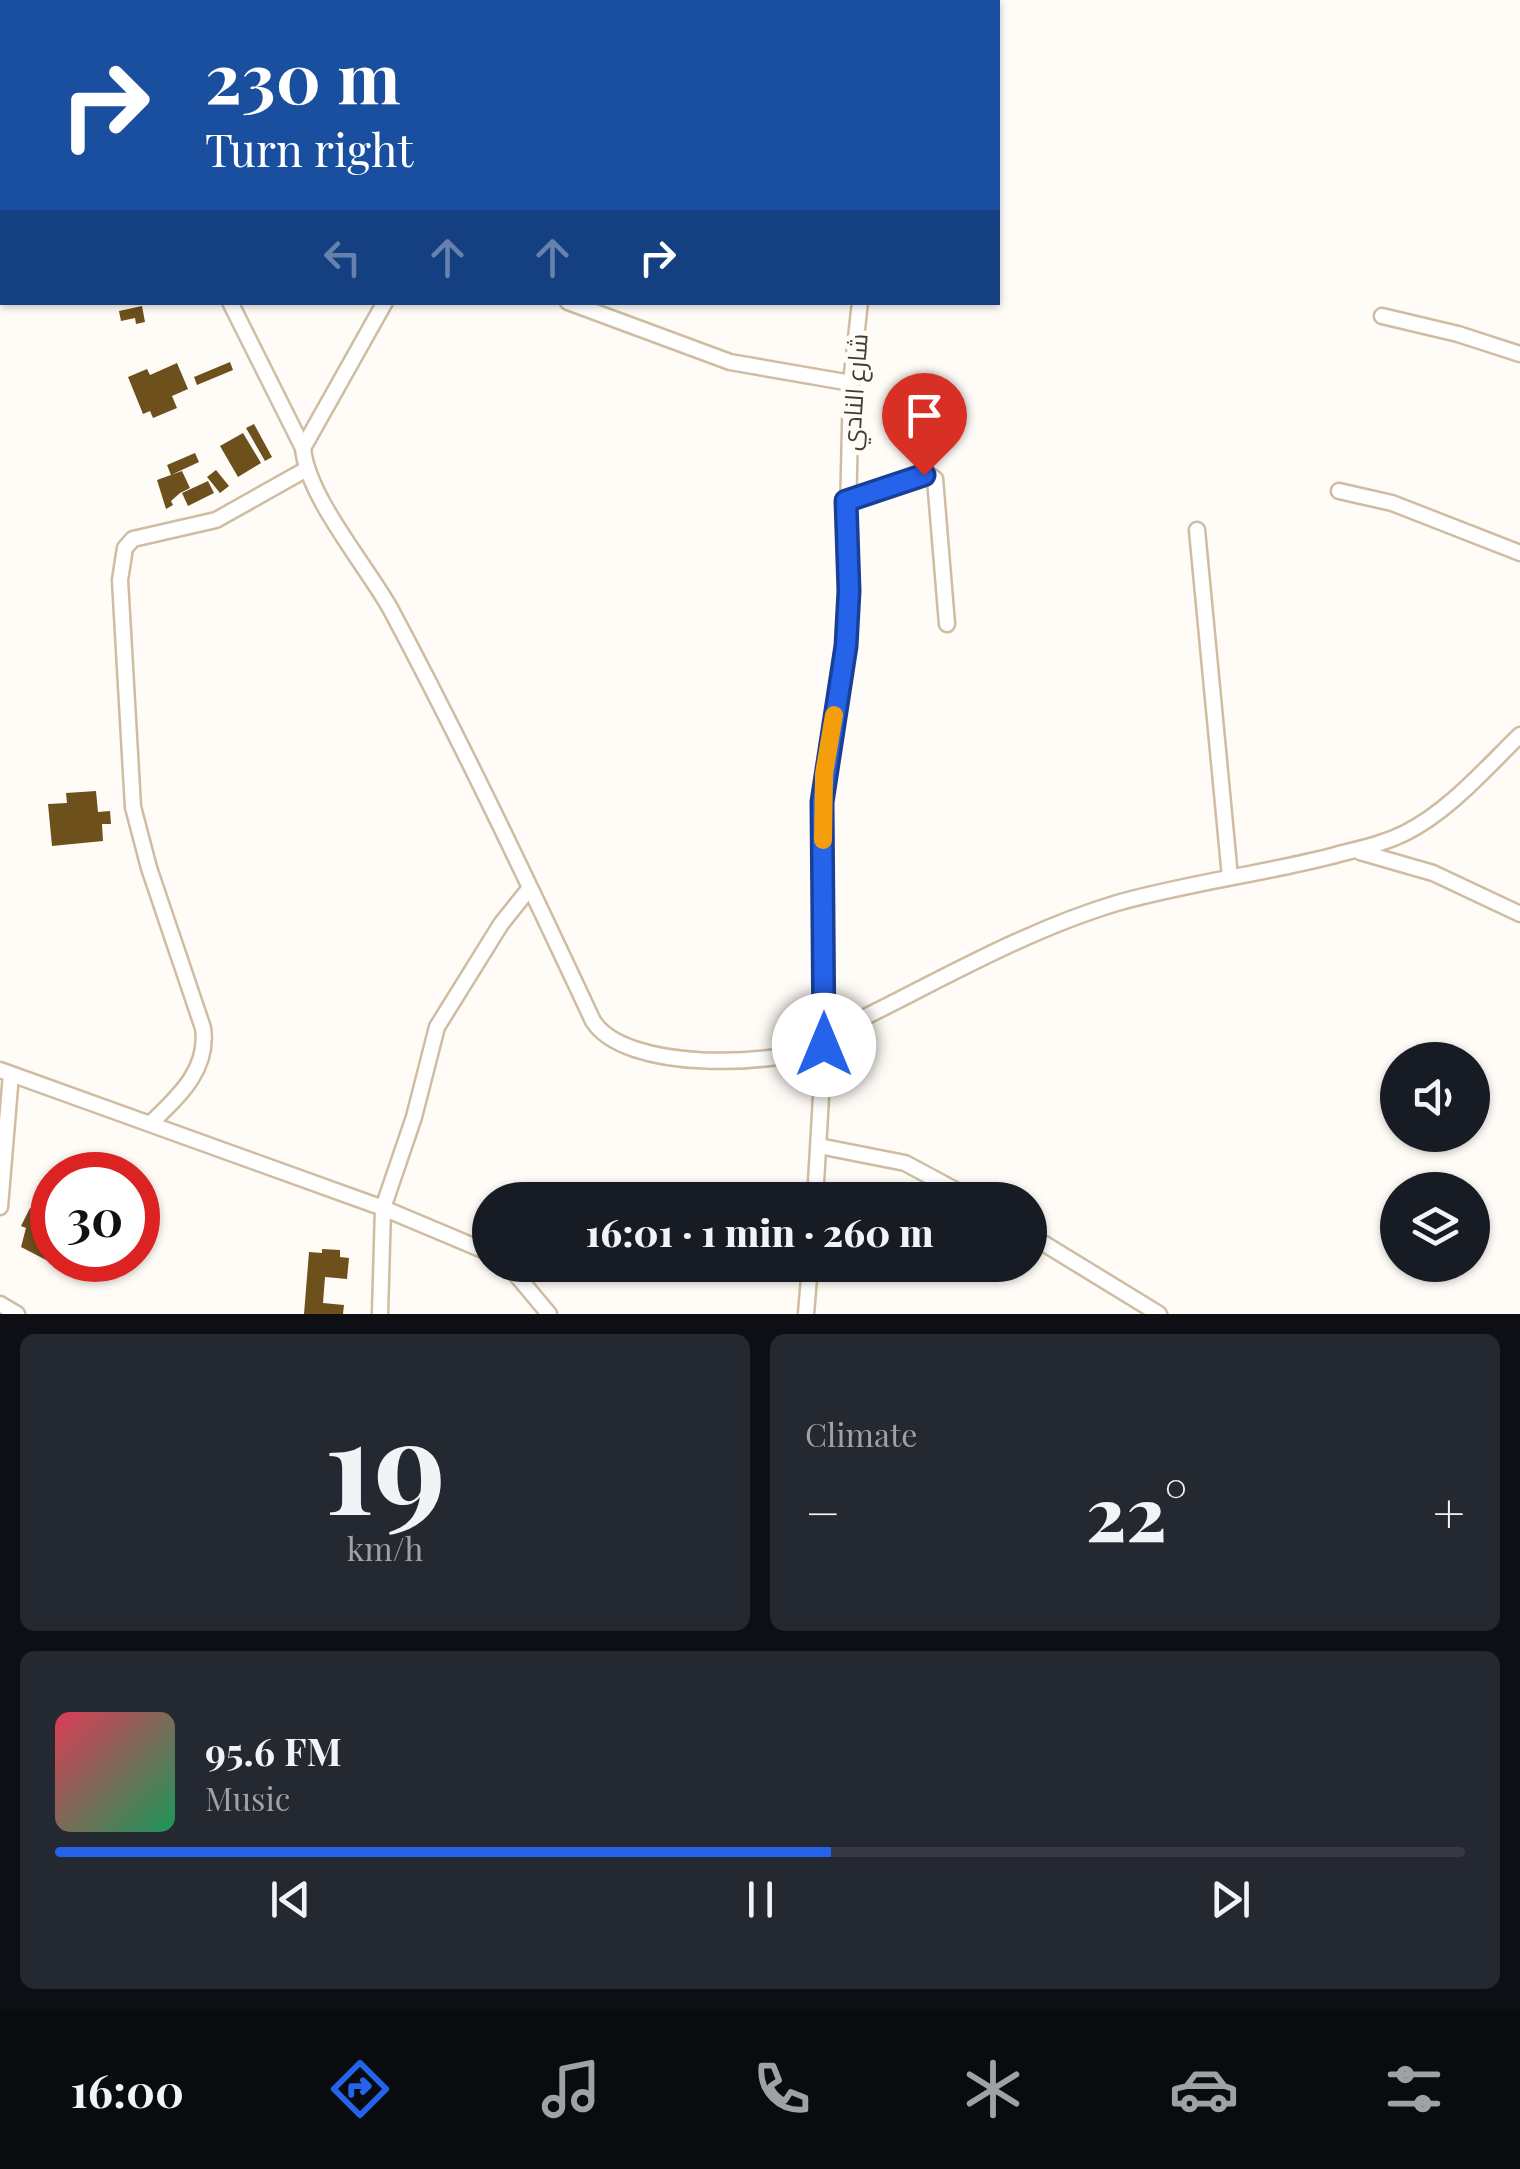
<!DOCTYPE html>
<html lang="en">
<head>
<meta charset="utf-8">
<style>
  body { margin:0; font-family:"Playfair Display",Cairo,serif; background:#242831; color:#f1f3f6; height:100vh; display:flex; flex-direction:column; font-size:38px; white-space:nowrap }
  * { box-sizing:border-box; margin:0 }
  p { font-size:32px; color:#9ea1a6 }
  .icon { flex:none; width:55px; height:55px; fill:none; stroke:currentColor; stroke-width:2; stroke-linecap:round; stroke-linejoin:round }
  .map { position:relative; height:1314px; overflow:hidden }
  .details { display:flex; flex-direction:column; gap:20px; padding:20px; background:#0d0f14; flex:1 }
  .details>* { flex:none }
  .hud { position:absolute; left:0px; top:0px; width:1000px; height:305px; box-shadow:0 2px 8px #0004; background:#1a4fa0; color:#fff; overflow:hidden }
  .fabs { position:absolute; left:1380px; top:1042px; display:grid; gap:20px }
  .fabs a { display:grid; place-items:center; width:110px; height:110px; border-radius:50%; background:#171b24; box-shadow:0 2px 8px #0004; font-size:50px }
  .speed { position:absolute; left:30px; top:1152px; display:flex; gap:20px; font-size:50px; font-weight:700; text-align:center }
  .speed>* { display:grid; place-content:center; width:130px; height:130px; border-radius:50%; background:#171b24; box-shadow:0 2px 8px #0004; line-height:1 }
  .speed .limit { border:15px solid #d22; background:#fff; color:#111 }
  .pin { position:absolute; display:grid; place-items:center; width:85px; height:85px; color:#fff; margin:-102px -42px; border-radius:50% 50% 50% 0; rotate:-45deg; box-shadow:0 0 10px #0007 }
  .pin .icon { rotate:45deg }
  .me { position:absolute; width:110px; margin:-55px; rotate:0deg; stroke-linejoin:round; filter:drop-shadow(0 0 8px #0008) }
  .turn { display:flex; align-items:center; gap:35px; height:210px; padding:0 40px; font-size:45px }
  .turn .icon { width:130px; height:130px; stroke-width:2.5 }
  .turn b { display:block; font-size:70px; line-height:85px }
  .lanes { display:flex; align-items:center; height:95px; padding:0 40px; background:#0003; justify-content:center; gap:50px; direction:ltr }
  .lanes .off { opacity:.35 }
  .big { font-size:75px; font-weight:800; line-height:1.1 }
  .details .tile { flex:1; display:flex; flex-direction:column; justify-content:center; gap:15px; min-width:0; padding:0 35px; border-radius:15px; background:#242831 }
  .details .dial { align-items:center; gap:0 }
  .dial b { font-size:130px; line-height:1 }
  .song { display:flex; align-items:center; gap:30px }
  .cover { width:120px; height:120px; border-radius:15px; background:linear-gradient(135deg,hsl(350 70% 55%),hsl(150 70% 35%)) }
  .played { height:10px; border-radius:5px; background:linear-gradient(90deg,#2563eb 55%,#363941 55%) }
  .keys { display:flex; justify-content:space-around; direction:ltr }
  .heat { display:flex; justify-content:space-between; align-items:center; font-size:55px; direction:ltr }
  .details .tiles { flex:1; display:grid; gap:20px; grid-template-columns:1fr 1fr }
  .tile:last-child { grid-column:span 2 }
  .trip { position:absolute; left:472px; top:1182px; width:575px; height:100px; border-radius:50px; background:#171b24; box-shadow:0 2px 8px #0004; font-weight:800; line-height:100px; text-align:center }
  .dock { display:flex; height:160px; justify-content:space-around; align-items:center; background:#090b0e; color:#9ea1a6 }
  .dock .icon { width:70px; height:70px }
  .dock .active { color:#2563eb }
  .dock b { font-size:45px; color:#f1f3f6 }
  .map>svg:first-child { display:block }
  .building { fill:#6d501c }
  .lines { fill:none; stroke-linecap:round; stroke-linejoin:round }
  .minor-casing { stroke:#cfbda2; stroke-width:19 }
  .minor { stroke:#fff; stroke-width:14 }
  .route-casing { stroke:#184099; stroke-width:25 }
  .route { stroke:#2563eb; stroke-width:18 }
  .slow { stroke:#f59e0b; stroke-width:18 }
  .labels { text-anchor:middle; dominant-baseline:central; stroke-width:10; stroke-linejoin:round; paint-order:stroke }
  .street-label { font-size:25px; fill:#433b30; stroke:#fffbf6 }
</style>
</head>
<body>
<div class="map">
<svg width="1520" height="1314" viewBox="0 0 1520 1314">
  <rect width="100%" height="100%" fill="#fffbf6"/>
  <path class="building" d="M 142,306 L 145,322 L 136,324 L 135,318 L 121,321 L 119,311 Z
    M 230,362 L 233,370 L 197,385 L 194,377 Z
    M 177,363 L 188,389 L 172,396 L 177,408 L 153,418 L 150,411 L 143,414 L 128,377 L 147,369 L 150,375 Z
    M 254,424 L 272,457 L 265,461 L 246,428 Z
    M 243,433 L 261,463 L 238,477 L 220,446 Z
    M 195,453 L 199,462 L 171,475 L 167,465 Z
    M 216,470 L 229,486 L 220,493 L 207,477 Z
    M 182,471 L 190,488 L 180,493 L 171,501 L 173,505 L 166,509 L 157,480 Z
    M 208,481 L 214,493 L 188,506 L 182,493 Z
    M 96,791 L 98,812 L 110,811 L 111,824 L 102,824 L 103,841 L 52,846 L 48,804 L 67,803 L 66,793 Z
    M 30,1208 L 52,1220 L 52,1252 L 48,1261 L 21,1247 L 26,1228 L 21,1226 Z
    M 322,1249 L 340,1250 L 340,1257 L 349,1258 L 347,1279 L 325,1277 L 323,1303 L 344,1305 L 343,1314 L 304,1314 L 309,1252 L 322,1253 Z"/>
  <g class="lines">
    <defs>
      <path id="minor" d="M 134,0 L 135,2
        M 773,0 L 774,2
        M 421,2 L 421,0
        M 230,302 L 303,448 C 307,496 365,564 390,608 C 462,743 528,882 593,1021 C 625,1072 774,1067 824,1045 C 837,1039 847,1026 861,1019 C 944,978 1027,930 1117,903 C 1188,883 1261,874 1332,856 C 1357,849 1381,845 1405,833 C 1449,811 1485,769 1520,735
        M 568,302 L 730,362 L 851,383
        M 1382,316 L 1458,334 L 1520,354
        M 303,448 L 385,302
        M 1339,491 L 1392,503 L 1520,553
        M 847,501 L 918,476 L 929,475 L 935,479 L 947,624
        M 1197,530 L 1230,877
        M 1360,852 L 1433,873 L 1520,914
        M 0,1070 L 383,1208 L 380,1314
        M 152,1122 C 179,1096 209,1069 203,1028 L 149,868 L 133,807 L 120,580 L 125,548 L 133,539 L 216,520 L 305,470
        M 819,1146 L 905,1163 L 974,1200
        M 815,1200 L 824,1045 L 823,802 L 845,646 L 851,383 L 860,302
        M 0,1207 L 11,1074
        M 1030,1235 L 1159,1314
        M 490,1253 L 383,1208 L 414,1117 L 437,1027 L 501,924 L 529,889
        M 508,1265 L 549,1314
        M 0,1304 L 17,1314
        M 806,1314 L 810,1265"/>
    </defs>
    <use href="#minor" class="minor-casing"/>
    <use href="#minor" class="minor"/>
  </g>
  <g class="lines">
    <defs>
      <path id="route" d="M 824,1045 L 822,802 L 846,646 L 849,591 L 846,501 L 924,475"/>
    </defs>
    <use href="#route" class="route-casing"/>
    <use href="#route" class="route"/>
    <path class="slow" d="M 823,840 L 824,774 L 834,715"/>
  </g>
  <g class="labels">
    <g class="street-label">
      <text transform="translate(853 392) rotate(-86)">شارع النادي</text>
    </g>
  </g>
</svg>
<div class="fabs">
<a><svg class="icon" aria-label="sound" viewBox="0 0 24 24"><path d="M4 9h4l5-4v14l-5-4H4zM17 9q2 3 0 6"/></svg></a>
<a><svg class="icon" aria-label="layers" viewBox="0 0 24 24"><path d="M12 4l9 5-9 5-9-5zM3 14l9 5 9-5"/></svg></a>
</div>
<div class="speed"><div class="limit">30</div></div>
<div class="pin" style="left:924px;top:475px;background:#d93025"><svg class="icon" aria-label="arrive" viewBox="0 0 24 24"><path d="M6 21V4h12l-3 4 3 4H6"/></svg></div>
<svg class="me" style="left:824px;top:1045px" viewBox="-20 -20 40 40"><circle r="19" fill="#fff"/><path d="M0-13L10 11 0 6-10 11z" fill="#2563eb"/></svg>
<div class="trip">16:01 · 1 min · 260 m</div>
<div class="hud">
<div class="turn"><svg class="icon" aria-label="right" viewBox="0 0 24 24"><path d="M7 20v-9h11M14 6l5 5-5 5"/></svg><div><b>230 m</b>Turn right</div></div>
<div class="lanes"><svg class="icon off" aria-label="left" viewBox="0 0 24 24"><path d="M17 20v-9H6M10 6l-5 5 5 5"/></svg><svg class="icon off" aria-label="ahead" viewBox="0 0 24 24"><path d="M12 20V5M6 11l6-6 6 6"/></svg><svg class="icon off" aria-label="ahead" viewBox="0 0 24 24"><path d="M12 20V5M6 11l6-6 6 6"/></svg><svg class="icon" aria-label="right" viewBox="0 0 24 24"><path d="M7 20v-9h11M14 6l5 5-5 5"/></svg></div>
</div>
</div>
<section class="details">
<div class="tiles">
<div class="tile dial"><b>19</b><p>km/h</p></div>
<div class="tile"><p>Climate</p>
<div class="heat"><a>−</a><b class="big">22°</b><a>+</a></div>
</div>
<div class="tile">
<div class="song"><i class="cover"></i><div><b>95.6 FM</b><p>Music</p></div></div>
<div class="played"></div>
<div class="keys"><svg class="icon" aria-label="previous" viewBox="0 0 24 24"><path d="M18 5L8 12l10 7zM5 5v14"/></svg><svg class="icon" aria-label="pause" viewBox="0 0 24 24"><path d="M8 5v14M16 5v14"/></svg><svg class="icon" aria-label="next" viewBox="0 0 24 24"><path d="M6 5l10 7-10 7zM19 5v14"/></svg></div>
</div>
</div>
</section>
<nav class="dock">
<b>16:00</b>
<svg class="icon active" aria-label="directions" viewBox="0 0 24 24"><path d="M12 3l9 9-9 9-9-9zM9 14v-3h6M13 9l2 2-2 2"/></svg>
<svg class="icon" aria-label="music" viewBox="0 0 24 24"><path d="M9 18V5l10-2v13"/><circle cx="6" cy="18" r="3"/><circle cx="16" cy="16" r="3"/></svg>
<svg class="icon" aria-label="phone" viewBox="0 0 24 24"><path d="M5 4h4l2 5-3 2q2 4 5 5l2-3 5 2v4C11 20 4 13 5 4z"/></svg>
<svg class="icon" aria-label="climate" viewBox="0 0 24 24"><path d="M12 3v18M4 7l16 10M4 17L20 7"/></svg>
<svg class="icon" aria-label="car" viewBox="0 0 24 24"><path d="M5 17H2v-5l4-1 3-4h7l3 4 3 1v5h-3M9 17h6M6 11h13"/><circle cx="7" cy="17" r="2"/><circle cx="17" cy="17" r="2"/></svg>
<svg class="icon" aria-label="filters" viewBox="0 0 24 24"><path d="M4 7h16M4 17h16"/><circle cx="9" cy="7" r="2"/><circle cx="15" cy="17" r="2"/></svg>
</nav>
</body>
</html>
